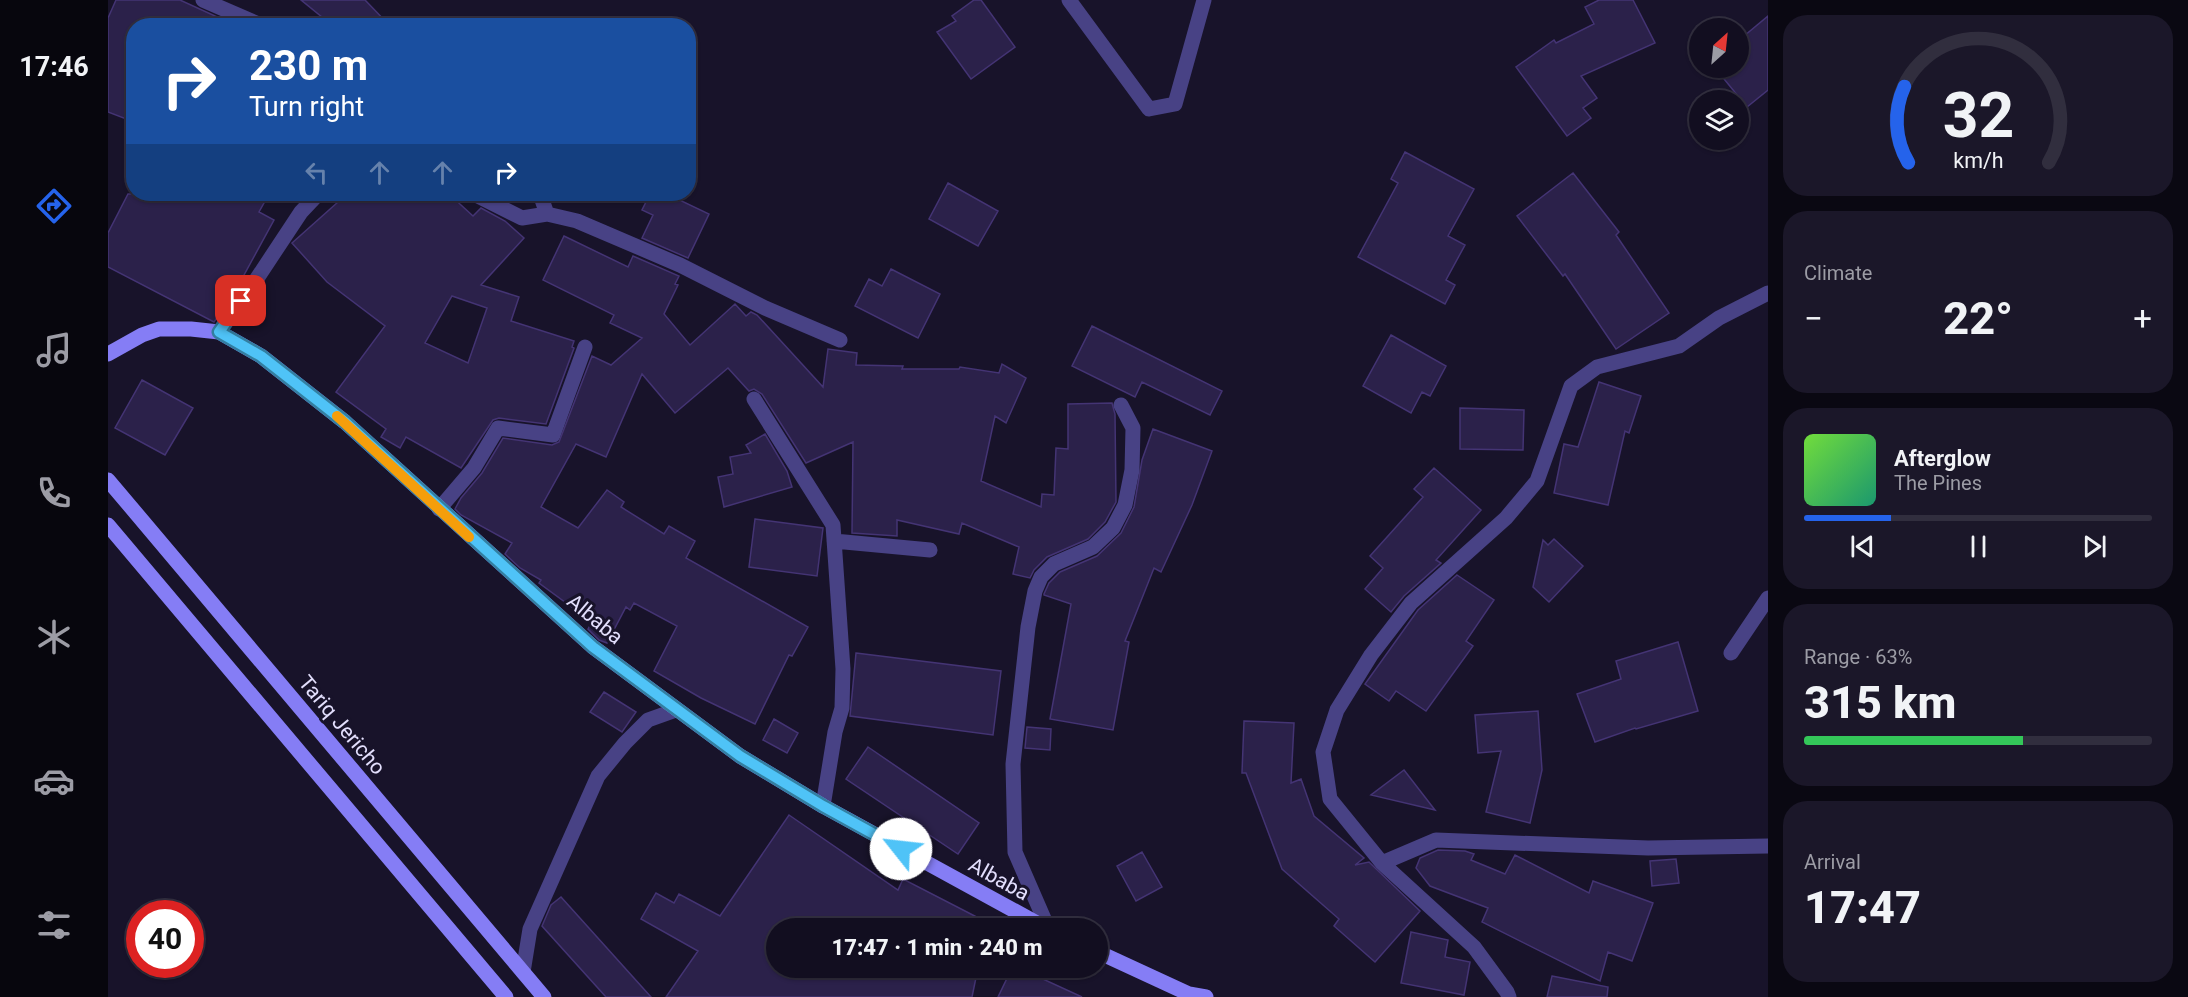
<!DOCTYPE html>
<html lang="en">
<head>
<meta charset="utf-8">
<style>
  body { margin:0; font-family:Roboto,sans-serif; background:#1b1729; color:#f1f3f6; height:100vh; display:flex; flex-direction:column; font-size:22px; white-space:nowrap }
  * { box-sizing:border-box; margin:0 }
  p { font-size:20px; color:#9c9ca5 }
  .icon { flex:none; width:33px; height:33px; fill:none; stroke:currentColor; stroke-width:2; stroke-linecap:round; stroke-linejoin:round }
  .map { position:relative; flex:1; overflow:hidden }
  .drawer { display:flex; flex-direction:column; gap:15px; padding:15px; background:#0a0812; width:420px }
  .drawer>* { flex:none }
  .top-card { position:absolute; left:18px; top:18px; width:570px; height:183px; border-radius:24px; box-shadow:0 2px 4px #0004,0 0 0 2px #312e3e; background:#1a4fa0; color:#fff; overflow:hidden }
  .needle { width:39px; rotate:27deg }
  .controls { position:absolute; left:1581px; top:18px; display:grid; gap:12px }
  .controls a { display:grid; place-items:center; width:60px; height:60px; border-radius:50%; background:#120e20; box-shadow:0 2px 4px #0004,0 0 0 2px #312e3e; font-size:30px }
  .speed { position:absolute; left:18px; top:900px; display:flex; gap:12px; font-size:30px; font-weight:700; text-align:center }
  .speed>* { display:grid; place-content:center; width:78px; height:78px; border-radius:50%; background:#120e20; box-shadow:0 2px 4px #0004,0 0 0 2px #312e3e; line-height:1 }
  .speed .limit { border:9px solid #d22; background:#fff; color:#111 }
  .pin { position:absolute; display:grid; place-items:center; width:51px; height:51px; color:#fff; margin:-26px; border-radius:12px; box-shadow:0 3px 9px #0006 }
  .me { position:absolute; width:66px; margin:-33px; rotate:299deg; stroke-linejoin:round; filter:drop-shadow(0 0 4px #0008) }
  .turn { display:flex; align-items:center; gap:21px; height:126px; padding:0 24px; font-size:27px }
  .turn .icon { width:78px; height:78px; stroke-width:2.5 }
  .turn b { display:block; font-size:42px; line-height:51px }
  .lanes { display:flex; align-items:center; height:57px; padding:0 24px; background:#0003; justify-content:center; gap:30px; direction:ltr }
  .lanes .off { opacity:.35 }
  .big { font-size:45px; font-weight:800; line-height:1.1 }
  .drawer .widget { flex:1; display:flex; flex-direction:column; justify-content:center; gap:9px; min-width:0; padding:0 21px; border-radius:24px; background:#1b1729 }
  .drawer .dial { align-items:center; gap:0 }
  .dial svg { height:156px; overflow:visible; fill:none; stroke:#312e3e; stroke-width:7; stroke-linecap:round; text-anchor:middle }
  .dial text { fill:#f1f3f6; stroke:none }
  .song { display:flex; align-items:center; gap:18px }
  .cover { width:72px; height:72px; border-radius:9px; background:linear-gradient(135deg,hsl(100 70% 55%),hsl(160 70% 35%)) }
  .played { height:6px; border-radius:3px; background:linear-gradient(90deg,#2563eb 25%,#312e3e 25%) }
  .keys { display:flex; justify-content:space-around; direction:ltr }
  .heat { display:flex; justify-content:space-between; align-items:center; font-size:33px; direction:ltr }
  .charge { height:9px; border-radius:4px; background:linear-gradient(90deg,#34c759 63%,#312e3e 0) }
  .trip { position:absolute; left:658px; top:918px; width:342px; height:60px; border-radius:30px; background:#120e20; box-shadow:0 2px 4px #0004,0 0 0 2px #312e3e; font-weight:800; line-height:60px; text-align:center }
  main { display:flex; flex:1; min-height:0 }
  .tabs { display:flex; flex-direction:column; width:108px; justify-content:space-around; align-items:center; background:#07060d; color:#9c9ca5 }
  .tabs .icon { width:42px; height:42px }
  .tabs .current { color:#2563eb }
  .tabs b { font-size:27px; color:#f1f3f6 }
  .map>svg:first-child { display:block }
  .building { fill:#2b214a; stroke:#443474; stroke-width:1.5; fill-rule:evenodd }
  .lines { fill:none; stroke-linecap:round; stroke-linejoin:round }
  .street { stroke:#484285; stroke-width:15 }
  .secondary { stroke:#857df5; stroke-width:15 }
  .route-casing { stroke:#337fa1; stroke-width:15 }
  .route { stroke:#4fc3f7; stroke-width:10 }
  .slow { stroke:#f59e0b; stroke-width:10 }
  .labels { text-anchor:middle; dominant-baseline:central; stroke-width:6; stroke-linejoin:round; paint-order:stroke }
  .street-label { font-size:21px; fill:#e3dffd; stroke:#18132a }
</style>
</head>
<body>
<main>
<nav class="tabs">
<b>17:46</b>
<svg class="icon current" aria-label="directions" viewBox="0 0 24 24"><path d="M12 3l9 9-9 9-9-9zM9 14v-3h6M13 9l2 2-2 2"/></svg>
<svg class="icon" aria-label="music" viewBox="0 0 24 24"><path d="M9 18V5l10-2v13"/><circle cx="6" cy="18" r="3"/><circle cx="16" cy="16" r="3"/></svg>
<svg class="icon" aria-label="phone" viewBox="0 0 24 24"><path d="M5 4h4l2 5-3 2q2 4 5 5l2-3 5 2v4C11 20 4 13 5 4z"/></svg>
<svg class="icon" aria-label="climate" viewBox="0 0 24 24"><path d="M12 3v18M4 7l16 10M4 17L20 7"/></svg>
<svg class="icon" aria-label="car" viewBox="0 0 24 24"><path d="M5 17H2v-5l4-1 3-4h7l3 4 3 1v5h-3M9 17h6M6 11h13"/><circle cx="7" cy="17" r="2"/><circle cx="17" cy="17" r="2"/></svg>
<svg class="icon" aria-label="filters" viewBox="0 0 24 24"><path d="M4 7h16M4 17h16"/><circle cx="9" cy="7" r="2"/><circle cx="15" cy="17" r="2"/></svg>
</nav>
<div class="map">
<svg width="1660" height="997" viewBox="0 0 1660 997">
  <rect width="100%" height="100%" fill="#18132a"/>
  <path class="building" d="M 8,0 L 72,0 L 129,26 L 26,26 L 26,122 L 0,112 L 0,18 Z
    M 193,0 L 257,0 L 282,26 L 225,26 Z
    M 866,0 L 873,0 L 907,47 L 863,79 L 829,32 L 848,21 L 844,16 Z
    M 1491,0 L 1525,0 L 1547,43 L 1473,76 L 1489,98 L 1475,108 L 1483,118 L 1459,136 L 1408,67 L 1446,40 L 1448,43 L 1486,24 L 1477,7 Z
    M 1660,16 L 1660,90 L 1639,107 L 1607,68 L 1630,68 L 1630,41 Z
    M 1297,152 L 1366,189 L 1340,236 L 1357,245 L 1338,280 L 1347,285 L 1337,304 L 1250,257 L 1290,183 L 1283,179 Z
    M 1465,173 L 1511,232 L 1508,235 L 1561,313 L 1508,349 L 1457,274 L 1455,276 L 1409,216 Z
    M 840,183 L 890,211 L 870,246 L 821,219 Z
    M 20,194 L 161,194 L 151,212 L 166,220 L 124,297 L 106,322 L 0,267 L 0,233 Z
    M 239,194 L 341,194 L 365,216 L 373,208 L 397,221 L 416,238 L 373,285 L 411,297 L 403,321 L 466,341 L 464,347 L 466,348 L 438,424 L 391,418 L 385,420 L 353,468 L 298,437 L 292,448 L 273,437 L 278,429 L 228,392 L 277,326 L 219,282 L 184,243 ZM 344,296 L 379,308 L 360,363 L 317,343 Z
    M 542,194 L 559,194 L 601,214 L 580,258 L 534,238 L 545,215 L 534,210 Z
    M 456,236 L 520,267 L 525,256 L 571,276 L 567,284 L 570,285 L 556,314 L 582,345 L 627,304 L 638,316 L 643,312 L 649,315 L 715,387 L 720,349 L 749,353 L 748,365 L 795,366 L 794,369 L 851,369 L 852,367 L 891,373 L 894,364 L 918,378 L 898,423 L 887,416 L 873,481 L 933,507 L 934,494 L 946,495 L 948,448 L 960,449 L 960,404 L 1004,403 L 1007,414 L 1008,502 L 997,522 L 980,539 L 939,557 L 926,570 L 922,578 L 905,574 L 911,547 L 854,523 L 851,534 L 789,520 L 789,536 L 744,533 L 745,442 L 698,463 L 654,394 L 646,389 L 641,391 L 620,368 L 567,413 L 534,374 L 498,457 L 468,444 L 433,507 L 470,528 L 499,490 L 516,502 L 513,507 L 556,534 L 561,526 L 587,541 L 578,558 L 700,627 L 684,656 L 681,655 L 647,724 L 593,698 L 546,671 L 569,626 L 526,603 L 522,610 L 518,607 L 499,643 L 491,640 L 480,629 L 484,622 L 431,583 L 433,580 L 412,568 L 397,554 L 404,543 L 353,515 L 347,509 L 353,498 L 374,473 L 395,438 L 444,445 L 451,442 L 484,356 L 503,365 L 534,338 L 502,323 L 506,315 L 435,280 Z
    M 783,269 L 832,294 L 810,338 L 747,306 L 761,279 L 774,286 Z
    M 984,326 L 1114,391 L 1102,415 L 1034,382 L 1027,397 L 964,366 Z
    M 1283,335 L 1338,366 L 1322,396 L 1314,392 L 1303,413 L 1255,386 Z
    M 34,380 L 85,408 L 57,455 L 7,428 Z
    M 1491,382 L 1533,396 L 1521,433 L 1517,431 L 1500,505 L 1446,493 L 1456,444 L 1470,447 Z
    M 1352,408 L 1416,410 L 1415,450 L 1352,449 Z
    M 1045,429 L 1104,451 L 1084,505 L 1053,572 L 1046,568 L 1017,641 L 1021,642 L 1005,730 L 942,719 L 963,604 L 936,595 L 936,594 L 941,583 L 952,572 L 989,556 L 1013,533 L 1026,507 L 1034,460 Z
    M 657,434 L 679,471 L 684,487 L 616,507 L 610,477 L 625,474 L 622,457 L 643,453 L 638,445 Z
    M 1326,468 L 1373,510 L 1328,560 L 1333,563 L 1296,596 L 1283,612 L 1257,589 L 1275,568 L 1262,556 L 1315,497 L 1306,489 Z
    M 647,519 L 715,528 L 709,576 L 641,567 Z
    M 1446,539 L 1475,566 L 1441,602 L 1425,587 L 1435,540 L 1440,545 Z
    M 1349,575 L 1386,600 L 1358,641 L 1365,646 L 1318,711 L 1288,691 L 1281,701 L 1257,684 L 1310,610 Z
    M 1570,642 L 1590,711 L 1528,729 L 1527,728 L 1487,742 L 1469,694 L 1513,679 L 1508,661 Z
    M 748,653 L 893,671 L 885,735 L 742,716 Z
    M 496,692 L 528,712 L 514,732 L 482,712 Z
    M 1430,711 L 1434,770 L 1422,823 L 1378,812 L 1393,751 L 1370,753 L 1367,715 Z
    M 666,719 L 690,733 L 679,753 L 655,740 Z
    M 1136,721 L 1186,723 L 1183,783 L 1193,779 L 1206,816 L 1256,858 L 1247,865 L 1261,862 L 1312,911 L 1267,962 L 1226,926 L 1231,919 L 1174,869 L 1138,773 L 1134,773 Z
    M 919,727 L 943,729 L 942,750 L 917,748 Z
    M 760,747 L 871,823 L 850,854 L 738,779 Z
    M 1296,770 L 1327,810 L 1263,795 Z
    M 681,815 L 790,890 L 795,879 L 890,928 L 669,928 L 669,968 L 870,968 L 864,997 L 558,997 L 590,951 L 533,919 L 548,893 L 566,903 L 571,894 L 612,916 Z
    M 1330,850 L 1357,851 L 1366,854 L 1363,860 L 1397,874 L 1407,855 L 1481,893 L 1485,881 L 1545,903 L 1524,961 L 1500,952 L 1492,981 L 1374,922 L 1380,908 L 1322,886 L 1308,868 L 1312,858 Z
    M 1034,852 L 1054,887 L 1028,901 L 1009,866 Z
    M 1568,859 L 1571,883 L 1544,886 L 1542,861 Z
    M 453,897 L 543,997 L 498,997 L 434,926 L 443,905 Z
    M 1303,932 L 1340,940 L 1337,957 L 1362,962 L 1356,995 L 1293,983 Z
    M 904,968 L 911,968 L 974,997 L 890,997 Z
    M 1444,976 L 1500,987 L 1499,997 L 1439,997 Z"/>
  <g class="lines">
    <path class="street" d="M 95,0 L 155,26
      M 961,0 L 1041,109 L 1067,104 L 1096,0
      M 366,194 L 414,218 L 439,214 L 469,221 L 572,265 L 657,308 L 732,340
      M 432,194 L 439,214
      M 111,332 L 144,286 L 193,212 L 210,194
      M 646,399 L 725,525 L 735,669 L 734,708 L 727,732 L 715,806
      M 331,509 L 366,468 L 390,428 L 445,435 L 477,347
      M 726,541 L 822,550
      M 1623,653 L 1660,598
      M 1274,863 L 1328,840 L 1540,848 L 1660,846
      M 940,928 L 907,852 L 905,764 L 920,627 L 927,591 L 933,577 L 946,564 L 985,547 L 1005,528 L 1017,505 L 1024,470 L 1025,428 L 1013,405
      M 415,972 L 422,929 L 490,776 L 517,743 L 540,720 L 568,710
      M 1401,997 L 1399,992 L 1366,947 L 1274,863 L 1222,799 L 1215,752 L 1229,710 L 1263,655 L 1303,603 L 1398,518 L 1429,481 L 1463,386 L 1489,367 L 1571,346 L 1611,318 L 1660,293"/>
    <path class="secondary" d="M 0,354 L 34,335 L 51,329 L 83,329 L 111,332 L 153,356 L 237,422 L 485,647 L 632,756 L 715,806 L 938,928
      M 0,480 L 436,997
      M 0,525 L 398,997
      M 990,952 L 1081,994 L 1098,997"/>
  </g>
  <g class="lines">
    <defs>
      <path id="route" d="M 133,301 L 111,332 L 153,356 L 237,422 L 485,647 L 632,756 L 715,806 L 793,849"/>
    </defs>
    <use href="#route" class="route-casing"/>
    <use href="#route" class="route"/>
    <path class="slow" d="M 229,416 L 361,537"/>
  </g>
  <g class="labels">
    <g class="street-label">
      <text transform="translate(487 619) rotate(40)">Albaba</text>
      <text transform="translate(234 725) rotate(50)">Tariq Jericho</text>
      <text transform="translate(891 879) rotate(29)">Albaba</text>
    </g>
  </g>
</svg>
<div class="controls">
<a><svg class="needle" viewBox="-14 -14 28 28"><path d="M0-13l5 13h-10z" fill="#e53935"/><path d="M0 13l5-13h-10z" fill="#9c9ca5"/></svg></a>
<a><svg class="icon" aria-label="layers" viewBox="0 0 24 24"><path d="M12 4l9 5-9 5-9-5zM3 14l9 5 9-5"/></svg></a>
</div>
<div class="speed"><div class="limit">40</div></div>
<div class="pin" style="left:133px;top:301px;background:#d93025"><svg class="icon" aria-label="arrive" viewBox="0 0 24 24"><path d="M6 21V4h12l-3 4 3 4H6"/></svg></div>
<svg class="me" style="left:793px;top:849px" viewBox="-20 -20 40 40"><circle r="19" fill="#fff"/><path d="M0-13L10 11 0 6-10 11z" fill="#4fc3f7"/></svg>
<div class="trip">17:47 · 1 min · 240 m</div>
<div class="top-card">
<div class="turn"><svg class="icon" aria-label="right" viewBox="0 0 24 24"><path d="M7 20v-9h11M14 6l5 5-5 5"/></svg><div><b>230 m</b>Turn right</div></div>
<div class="lanes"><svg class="icon off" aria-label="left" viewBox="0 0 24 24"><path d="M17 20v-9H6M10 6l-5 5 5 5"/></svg><svg class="icon off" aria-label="ahead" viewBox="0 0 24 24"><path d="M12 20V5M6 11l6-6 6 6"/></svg><svg class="icon off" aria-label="ahead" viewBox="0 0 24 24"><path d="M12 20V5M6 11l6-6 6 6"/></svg><svg class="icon" aria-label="right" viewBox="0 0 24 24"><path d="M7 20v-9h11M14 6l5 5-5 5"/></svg></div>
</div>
</div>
<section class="drawer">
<div class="widget dial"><svg viewBox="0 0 100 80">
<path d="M14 69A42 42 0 1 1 86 69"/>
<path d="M14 69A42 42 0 0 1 12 30" stroke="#2563eb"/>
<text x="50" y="56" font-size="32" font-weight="700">32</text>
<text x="50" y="72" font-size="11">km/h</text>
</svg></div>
<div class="widget"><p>Climate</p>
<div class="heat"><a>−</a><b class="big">22°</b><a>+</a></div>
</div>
<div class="widget">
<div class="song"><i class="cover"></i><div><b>Afterglow</b><p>The Pines</p></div></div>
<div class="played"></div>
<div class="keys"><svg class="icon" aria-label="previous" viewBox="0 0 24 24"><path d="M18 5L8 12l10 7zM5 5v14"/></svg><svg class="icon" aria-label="pause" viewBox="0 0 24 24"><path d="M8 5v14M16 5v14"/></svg><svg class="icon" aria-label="next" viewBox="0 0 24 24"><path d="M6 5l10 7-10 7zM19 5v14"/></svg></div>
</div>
<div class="widget"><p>Range · 63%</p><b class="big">315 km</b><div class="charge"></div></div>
<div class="widget"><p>Arrival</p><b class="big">17:47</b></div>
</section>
</main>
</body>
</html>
